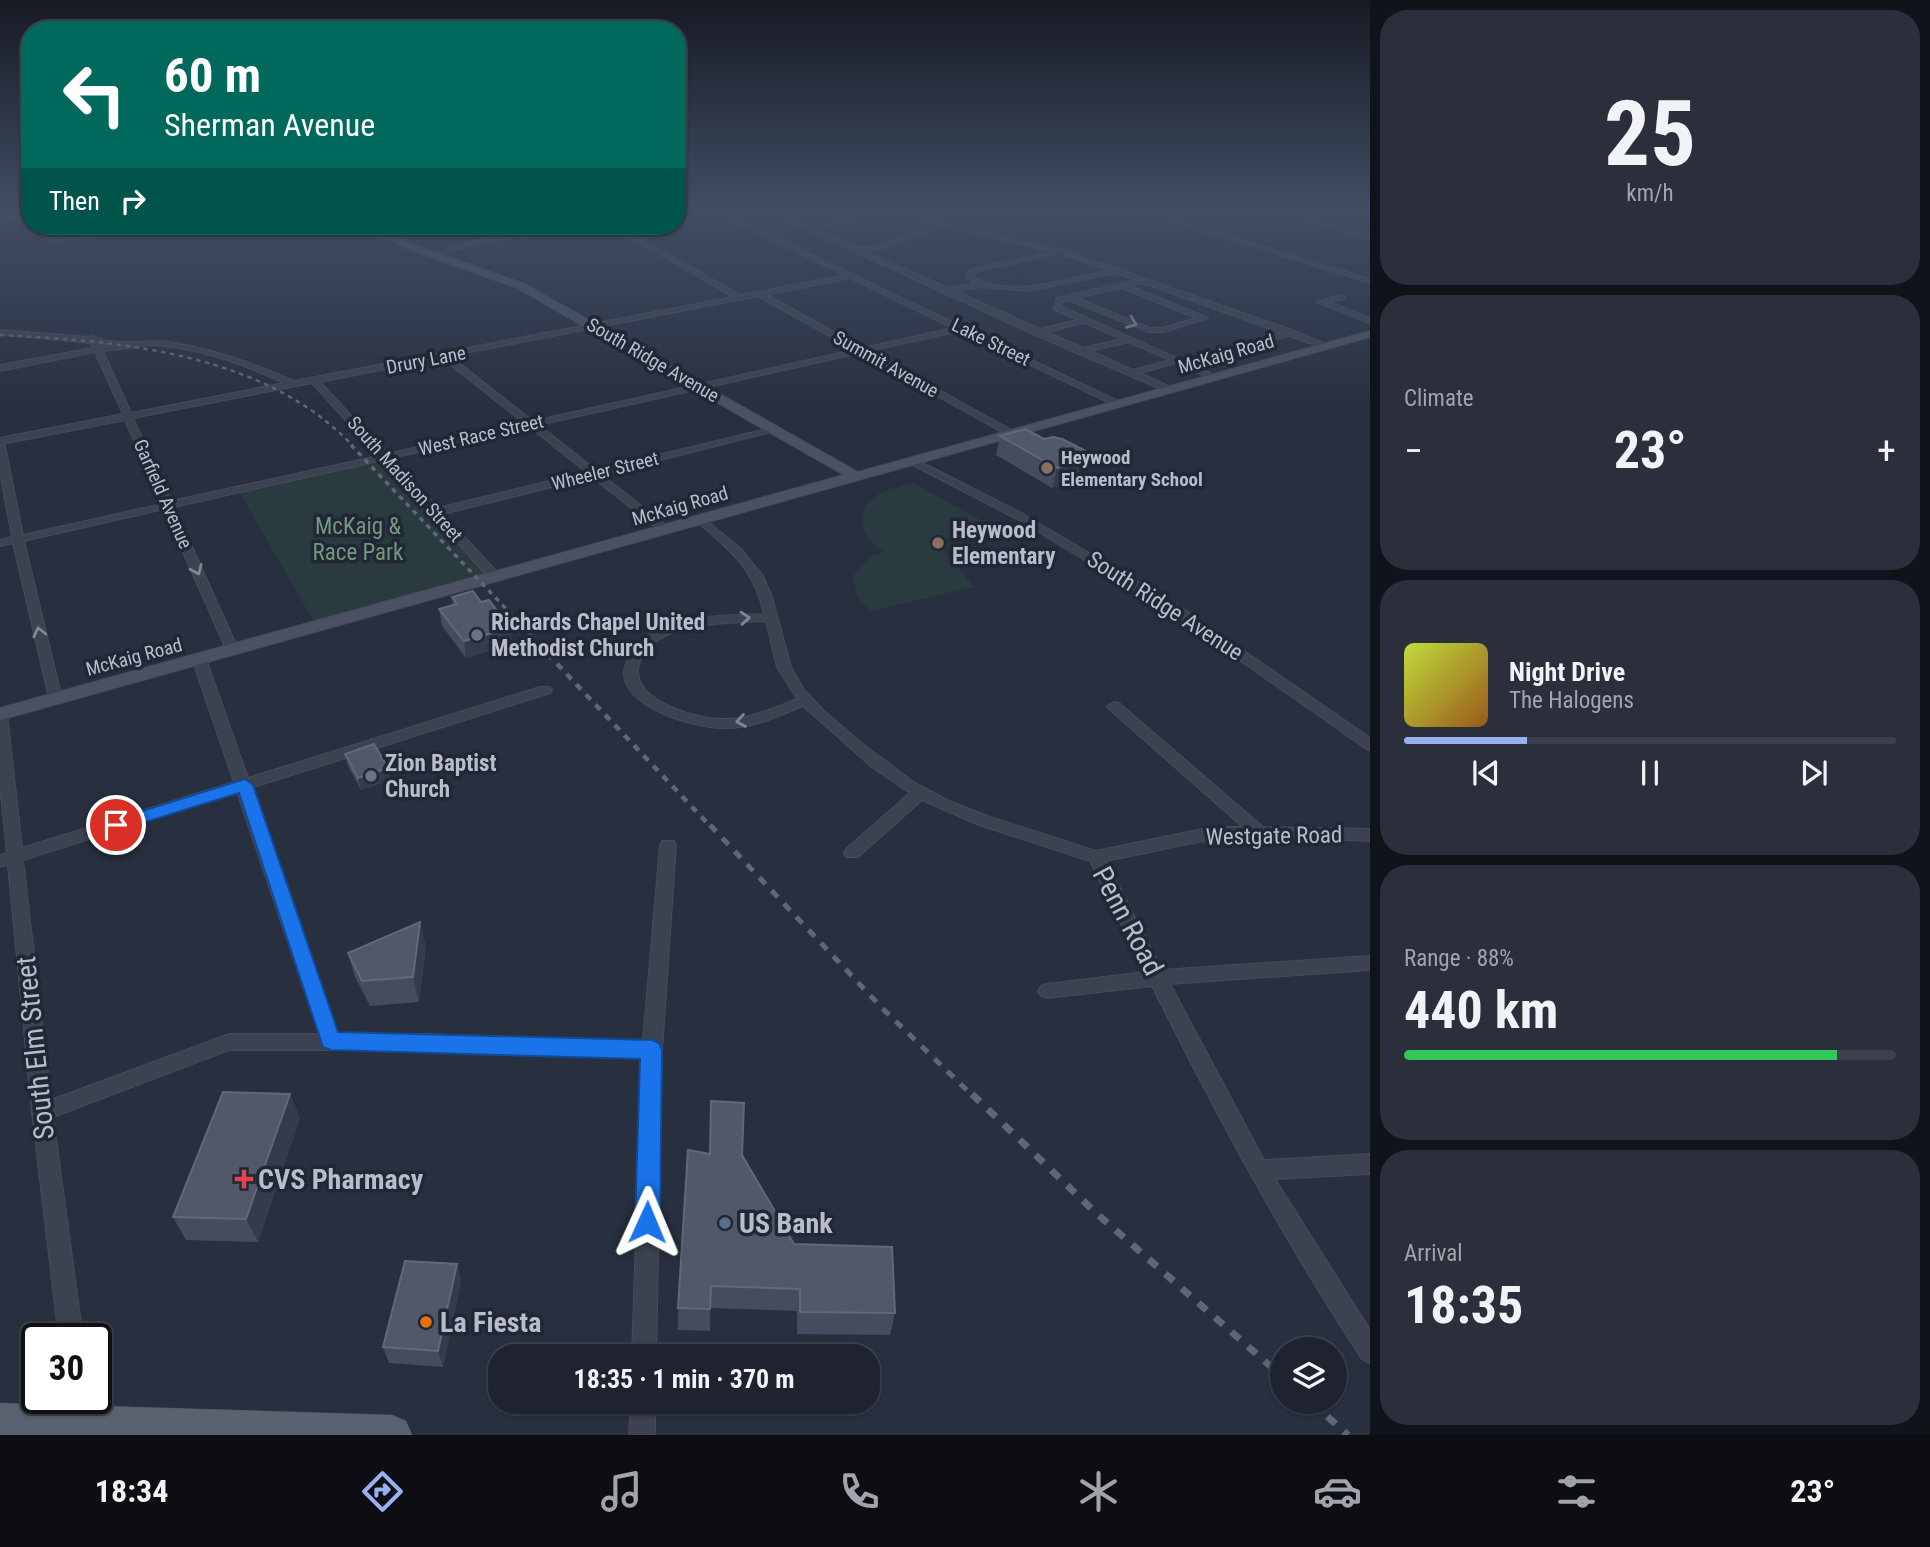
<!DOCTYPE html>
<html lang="en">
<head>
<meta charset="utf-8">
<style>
  body { margin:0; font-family:"Roboto Condensed",sans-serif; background:#2b2f3b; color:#f1f3f6; height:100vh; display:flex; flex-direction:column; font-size:26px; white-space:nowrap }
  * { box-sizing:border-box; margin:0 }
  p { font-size:23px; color:#a1a4aa }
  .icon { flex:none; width:38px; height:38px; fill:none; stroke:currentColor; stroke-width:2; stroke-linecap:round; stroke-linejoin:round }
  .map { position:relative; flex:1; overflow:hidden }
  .sheet { display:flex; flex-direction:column; gap:10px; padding:10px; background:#10131a; width:560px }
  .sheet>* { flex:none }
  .hud { position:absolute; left:21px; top:21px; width:665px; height:214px; border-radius:28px; box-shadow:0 2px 5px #0004,0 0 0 2px #3c404b; background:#00695c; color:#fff; overflow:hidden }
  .controls { position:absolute; left:1270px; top:1337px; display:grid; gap:14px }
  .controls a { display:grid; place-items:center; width:77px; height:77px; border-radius:50%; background:#1e232f; box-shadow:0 2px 5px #0004,0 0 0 2px #3c404b; font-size:35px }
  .speed { position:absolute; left:21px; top:1323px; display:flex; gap:14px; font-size:35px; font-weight:700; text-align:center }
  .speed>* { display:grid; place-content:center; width:91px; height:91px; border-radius:50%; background:#1e232f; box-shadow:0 2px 5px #0004,0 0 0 2px #3c404b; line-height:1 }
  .speed .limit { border:4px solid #111; border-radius:10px; background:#fff; color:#111 }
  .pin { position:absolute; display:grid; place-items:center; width:60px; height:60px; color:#fff; margin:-30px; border:4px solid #fff; border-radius:50%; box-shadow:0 2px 7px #0007 }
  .me { position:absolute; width:77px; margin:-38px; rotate:1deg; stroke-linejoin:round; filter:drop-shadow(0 0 5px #0008) }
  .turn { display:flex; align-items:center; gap:24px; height:147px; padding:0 28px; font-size:32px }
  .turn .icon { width:91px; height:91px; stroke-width:2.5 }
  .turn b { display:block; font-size:49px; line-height:60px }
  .then { display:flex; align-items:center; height:66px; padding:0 28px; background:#0003; gap:14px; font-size:26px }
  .big { font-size:52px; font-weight:700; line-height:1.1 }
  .sheet .tile { flex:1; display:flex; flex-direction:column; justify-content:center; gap:10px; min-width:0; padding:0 24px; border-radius:28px; background:#2b2f3b }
  .sheet .dial { align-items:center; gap:0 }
  .dial b { font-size:91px; line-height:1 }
  .song { display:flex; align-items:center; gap:21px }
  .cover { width:84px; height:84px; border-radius:10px; background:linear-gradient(135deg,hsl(70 70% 55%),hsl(30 70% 35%)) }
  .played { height:7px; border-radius:4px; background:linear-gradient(90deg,#98aff0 25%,#3c404b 25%) }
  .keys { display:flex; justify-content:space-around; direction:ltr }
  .heat { display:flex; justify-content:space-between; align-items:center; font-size:38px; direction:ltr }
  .charge { height:10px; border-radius:5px; background:linear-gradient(90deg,#34c759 88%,#3c404b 0) }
  .trip { position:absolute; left:488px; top:1344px; width:392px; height:70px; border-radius:28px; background:#1e232f; box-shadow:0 2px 5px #0004,0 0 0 2px #3c404b; font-weight:700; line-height:70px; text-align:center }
  .menu { display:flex; height:112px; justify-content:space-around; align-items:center; background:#0c0e13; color:#a1a4aa }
  .menu .icon { width:49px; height:49px }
  .menu .current { color:#98aff0 }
  .menu b { font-size:32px; color:#f1f3f6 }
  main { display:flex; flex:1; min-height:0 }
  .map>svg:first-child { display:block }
  .green { fill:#2a3b40 }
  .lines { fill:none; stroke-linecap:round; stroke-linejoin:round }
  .street-casing { stroke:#464b59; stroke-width:2 }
  .secondary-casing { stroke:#464b59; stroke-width:2 }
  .primary-casing { stroke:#464b59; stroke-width:1 }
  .street { fill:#3c424f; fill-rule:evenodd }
  .secondary { fill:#4b5162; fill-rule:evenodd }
  .primary { fill:#5a616f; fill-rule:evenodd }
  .rail-far4 { stroke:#5f6676; stroke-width:2.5; stroke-dasharray:4.5 4.5; stroke-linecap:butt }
  .rail-far3 { stroke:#5f6676; stroke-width:3.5; stroke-dasharray:5 5; stroke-linecap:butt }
  .rail-far2 { stroke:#5f6676; stroke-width:4.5; stroke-dasharray:7 7; stroke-linecap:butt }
  .rail-far1 { stroke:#5f6676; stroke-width:5; stroke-dasharray:9 9; stroke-linecap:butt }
  .rail { stroke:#5f6676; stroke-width:7; stroke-dasharray:11 11; stroke-linecap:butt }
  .wall { fill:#444c5d }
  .shaded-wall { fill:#333b4c }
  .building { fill:#505869; stroke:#616878; stroke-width:2 }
  .oneway { stroke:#818693 }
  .route { fill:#1a73e8; stroke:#114b97; stroke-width:2 }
  .education-dot { fill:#8d6e63; stroke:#212735; stroke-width:2.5 }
  .worship-dot { fill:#6b7280; stroke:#212735; stroke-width:2.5 }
  .health-dot { fill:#e0444e; stroke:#212735; stroke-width:2.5 }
  .service-dot { fill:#5c6f8a; stroke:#212735; stroke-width:2.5 }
  .food-dot { fill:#e8710a; stroke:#212735; stroke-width:2.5 }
  .labels { text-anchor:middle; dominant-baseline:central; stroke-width:7; stroke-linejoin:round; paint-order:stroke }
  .far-street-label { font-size:19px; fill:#b9bdca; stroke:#212735 }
  .far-poi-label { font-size:19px; font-weight:bold; fill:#b9bdca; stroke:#212735; text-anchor:start }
  .park-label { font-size:23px; fill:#72997f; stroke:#212735 }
  .poi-label { font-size:23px; font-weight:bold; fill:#b9bdca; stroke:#212735; text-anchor:start }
  .street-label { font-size:23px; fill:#b9bdca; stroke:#212735 }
  .near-street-label { font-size:28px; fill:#b9bdca; stroke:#212735 }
  .near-poi-label { font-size:28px; font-weight:bold; fill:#b9bdca; stroke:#212735; text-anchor:start }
</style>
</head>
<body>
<main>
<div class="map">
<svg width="1370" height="1435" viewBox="0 0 1370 1435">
  <rect width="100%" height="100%" fill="#282f3f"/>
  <path class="green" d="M 387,457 L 495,577 L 317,627 L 238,490 Z
    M 913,483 L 986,523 L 936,542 L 974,587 L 871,611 L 858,598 L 852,577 L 870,557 L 884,551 C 863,538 860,529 865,506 L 880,493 Z"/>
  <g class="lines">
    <defs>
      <path id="street" d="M 677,208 L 697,208 L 677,212 Z
        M 706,208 L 714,208 L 1126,405 L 1118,407 L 960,331 L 869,351 L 1015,432 L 1015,436 L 1009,436 L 860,353 L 539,425 L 596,470 L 774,427 L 779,430 L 602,475 L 671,529 L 671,533 L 663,533 L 592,477 L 443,514 L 499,574 L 499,580 L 491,580 L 383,460 L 174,507 L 239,651 L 233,655 L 227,651 L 164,509 L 24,541 L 62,699 L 60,702 L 50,702 L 13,543 L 0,546 L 0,540 L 12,537 L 0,472 L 0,438 L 123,414 L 95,352 L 0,371 L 0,365 L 93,348 L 91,343 L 0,334 L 0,330 L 89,337 L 93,336 C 112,347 146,339 168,342 C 211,348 254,363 294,381 L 733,297 L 611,226 L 618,226 L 741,295 L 844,275 ZM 850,278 L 953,328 L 863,348 L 767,295 ZM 758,296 L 854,350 L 533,421 L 450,356 ZM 99,343 L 113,344 L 101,346 ZM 149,345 C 195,347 242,363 284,383 L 131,413 L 103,351 ZM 442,358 L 524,423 L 387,454 L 320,382 ZM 312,383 L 378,456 L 171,501 L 133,418 ZM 125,420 L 162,504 L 23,535 L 5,446 L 2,444 ZM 530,427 L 586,472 L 438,508 L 392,458 Z
        M 760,208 L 768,208 L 814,228 L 819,225 L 850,217 L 842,213 L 842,211 L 859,208 L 849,212 L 858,217 L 858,219 L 823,227 L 819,231 L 859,248 L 877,246 L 936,224 L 872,208 L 883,208 L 1066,251 L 1295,331 L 1330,346 L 1323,348 L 1290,336 L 1255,344 L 1255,340 L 1282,333 L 1143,283 L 1130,286 L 1208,318 L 1163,332 L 1149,332 L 1068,300 L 1063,302 L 1060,306 L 1219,377 L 1212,379 L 1177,363 L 1140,373 L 1173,388 L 1174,390 L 1170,393 L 1033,334 ZM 943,226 L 1054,252 L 979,267 L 967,272 L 966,277 L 975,284 L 948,288 L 864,251 L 880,249 ZM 1060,253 L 1107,270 C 1070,278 1007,300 974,276 L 974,273 L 983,270 ZM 1115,273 L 1136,280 L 1057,298 L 1053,309 L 1078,320 L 1040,329 L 955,291 L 981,287 L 1030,291 ZM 1122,288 L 1196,318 L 1163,328 L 1150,328 L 1077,298 ZM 1083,323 L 1085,323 L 1122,339 L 1083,348 L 1047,332 ZM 1129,342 L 1170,360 L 1133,370 L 1091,351 Z
        M 1128,208 L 1138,208 L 1370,279 L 1370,283 Z
        M 1264,208 L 1274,208 L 1370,236 L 1370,240 Z
        M 42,226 L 48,226 L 52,238 L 149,226 L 165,226 L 50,242 L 47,240 Z
        M 569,226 L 583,226 L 467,246 L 437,257 L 432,256 L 466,242 Z
        M 1341,295 L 1345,297 L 1344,299 L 1329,302 L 1370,318 L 1370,323 L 1317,302 Z
        M 913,458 L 1025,515 L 1185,610 L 1370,738 L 1370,750 L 1365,748 L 1177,616 L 1017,519 L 909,463 L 908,461 Z
        M 702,517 L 740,548 L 763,576 L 772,597 L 791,667 L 804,690 L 824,711 L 864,745 L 915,783 L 947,800 L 990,817 L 1096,851 L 1212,827 L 1243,827 L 1109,709 L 1107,706 L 1114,702 L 1119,703 L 1263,827 L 1370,829 L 1370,841 L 1308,838 L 1212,839 L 1106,861 L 1162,970 L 1370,956 L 1370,970 L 1170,984 L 1264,1160 L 1370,1154 L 1370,1174 L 1275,1179 L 1370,1330 L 1370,1363 L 1362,1359 C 1283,1239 1216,1114 1152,986 L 1047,998 L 1041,996 L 1038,991 L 1041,986 L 1047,984 L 1145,972 L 1090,861 L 979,825 L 922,800 L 858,857 L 846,857 L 844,853 L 846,849 L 910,793 L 873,768 L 803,706 C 777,717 749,730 721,728 C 690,727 605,702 628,659 C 633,647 642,638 653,632 C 685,615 729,615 764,614 C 753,566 732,553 698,522 L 697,520 ZM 766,621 L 777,667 L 797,699 C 774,708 750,719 725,719 C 695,720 620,698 642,657 C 646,648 656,640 665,636 C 696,622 733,623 766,621 Z
        M 199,655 L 206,659 L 248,778 L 540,687 L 550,687 L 552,690 L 550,693 L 251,788 L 338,1034 L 423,1034 L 643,1041 L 660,845 L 662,841 L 674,841 L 676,845 L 662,1050 L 656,1356 L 632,1356 L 642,1058 L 423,1050 L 229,1050 L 53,1117 L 83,1339 L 59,1339 L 32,1112 L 8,865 L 0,867 L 0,855 L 7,853 L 0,785 L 0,710 L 7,714 L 22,848 L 234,782 L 192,659 ZM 237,792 L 319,1034 L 229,1034 L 51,1100 L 23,860 Z
        M 68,1398 L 92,1398 L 95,1422 L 92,1431 L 83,1434 L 74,1431 L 71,1422 Z
        M 631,1402 L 655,1402 L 655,1435 L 629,1435 Z"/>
      <path id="secondary" d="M 30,211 L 30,217 L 0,223 L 0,217 Z
        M 361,226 L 372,226 L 414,245 L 525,284 L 858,472 L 1370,331 L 1370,337 L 0,720 L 0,708 L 844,475 L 517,288 L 408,249 Z"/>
      <path id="primary" d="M 0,1403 L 392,1415 L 406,1421 L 412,1435 L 0,1435 Z"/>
    </defs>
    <use href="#street" class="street-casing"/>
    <use href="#secondary" class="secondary-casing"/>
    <use href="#primary" class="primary-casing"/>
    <use href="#street" class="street"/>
    <use href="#secondary" class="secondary"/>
    <use href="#primary" class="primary"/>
    <path class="rail-far4" d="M 0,335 C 121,341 265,353 353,446"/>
    <path class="rail-far3" d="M 351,445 L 511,614"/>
    <path class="rail-far2" d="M 509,613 L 711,827"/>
    <path class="rail-far1" d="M 710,825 L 882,1008 L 973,1096"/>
    <path class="rail" d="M 972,1094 L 1096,1213 L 1283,1377
      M 1311,1402 L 1348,1435"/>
  </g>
  <path class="wall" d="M 1000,436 L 1079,470 L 1075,481 L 1052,488 L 996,455 Z
    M 452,597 L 481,602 L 510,628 L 512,644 L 466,658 L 442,626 L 439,609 L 453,605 Z
    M 345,754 L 391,780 L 361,790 L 348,766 Z
    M 426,946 L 419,1002 L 370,1006 L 355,977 L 348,953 Z
    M 290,1094 L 300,1118 L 258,1242 L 186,1240 L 173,1217 Z
    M 742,1155 L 794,1244 L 895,1313 L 890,1335 L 797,1334 L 797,1311 L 710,1308 L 710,1331 L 678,1330 L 678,1308 Z
    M 457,1264 L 461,1281 L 443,1367 L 389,1363 L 383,1347 Z"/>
  <path class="shaded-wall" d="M 1084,450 L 1075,481 L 1052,488 L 1057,468 L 1068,455 Z
    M 510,628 L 512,644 L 466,658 L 464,641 Z
    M 388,768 L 391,780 L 361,790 L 358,778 Z
    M 420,922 L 426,946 L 419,1002 L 413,977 Z
    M 290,1094 L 300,1118 L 258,1242 L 246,1219 Z
    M 457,1264 L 461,1281 L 443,1367 L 438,1351 Z"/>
  <path class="building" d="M 1025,429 L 1044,439 L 1053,437 L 1062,439 L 1084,450 L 1068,455 L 1080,461 L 1057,468 L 1000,436 Z
    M 473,591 L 481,602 L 489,600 L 510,628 L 464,641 L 439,609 L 457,604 L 452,597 Z
    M 374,744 L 388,768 L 358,778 L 345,754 Z
    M 420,922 L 413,977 L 362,981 L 348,953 Z
    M 223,1092 L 290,1094 L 246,1219 L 173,1217 Z
    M 711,1101 L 744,1103 L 742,1155 L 794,1244 L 892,1247 L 895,1313 L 800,1312 L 800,1289 L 711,1286 L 710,1309 L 678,1308 L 688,1150 L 710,1154 Z
    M 405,1261 L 457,1264 L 438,1351 L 383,1347 Z"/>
  <defs><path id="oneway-chevron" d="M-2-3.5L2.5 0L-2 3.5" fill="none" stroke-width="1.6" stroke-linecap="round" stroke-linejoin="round" transform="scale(1.75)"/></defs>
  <g class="oneway">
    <use href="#oneway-chevron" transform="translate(1132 323) rotate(22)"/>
    <use href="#oneway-chevron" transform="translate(197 570) rotate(66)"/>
    <use href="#oneway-chevron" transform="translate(745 618) rotate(-4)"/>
    <use href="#oneway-chevron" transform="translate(39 632) rotate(-103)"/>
    <use href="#oneway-chevron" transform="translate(741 721) rotate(170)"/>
  </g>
  <linearGradient id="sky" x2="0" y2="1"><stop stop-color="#161a23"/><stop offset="0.51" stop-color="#424d63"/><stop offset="1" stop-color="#424d63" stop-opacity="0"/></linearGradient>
  <rect width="1370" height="409" fill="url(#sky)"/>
  <path class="route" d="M 245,779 L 253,785 L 338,1032 L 652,1040 L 659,1043 L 662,1050 L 660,1222 L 656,1231 L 647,1234 L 639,1231 L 635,1222 L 640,1059 L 331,1050 L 323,1047 L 239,793 L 116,831 L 110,829 L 107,825 L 110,821 Z"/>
  <g class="education-dot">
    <circle cx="1047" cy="468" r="7"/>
    <circle cx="938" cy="543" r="7"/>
  </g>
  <g class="worship-dot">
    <circle cx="477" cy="635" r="7"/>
    <circle cx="371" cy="776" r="7"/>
  </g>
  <path class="health-dot" d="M240.5 1168.5h7v7h7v7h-7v7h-7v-7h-7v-7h7z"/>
  <circle class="service-dot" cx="725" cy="1223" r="7"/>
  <circle class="food-dot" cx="426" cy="1322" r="7"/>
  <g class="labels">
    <g class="far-street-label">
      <text transform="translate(991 342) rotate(26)">Lake Street</text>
      <text transform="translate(1226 354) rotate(-16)">McKaig Road</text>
      <text transform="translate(426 360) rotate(-11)">Drury Lane</text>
      <text transform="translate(653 360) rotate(30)">South Ridge Avenue</text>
      <text transform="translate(886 364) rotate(29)">Summit Avenue</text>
      <text transform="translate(481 435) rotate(-13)">West Race Street</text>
      <text transform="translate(605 471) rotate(-14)">Wheeler Street</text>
      <text transform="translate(405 479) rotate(48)">South Madison Street</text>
      <text transform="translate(163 494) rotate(66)">Garfield Avenue</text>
      <text transform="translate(680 506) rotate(-16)">McKaig Road</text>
      <text transform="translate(134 657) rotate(-15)">McKaig Road</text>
    </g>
    <g class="far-poi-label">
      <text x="1061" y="457">Heywood<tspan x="1061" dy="22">Elementary School</tspan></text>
    </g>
    <g class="park-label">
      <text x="358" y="526">McKaig &amp;<tspan x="358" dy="26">Race Park</tspan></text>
    </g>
    <g class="poi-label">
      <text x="952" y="530">Heywood<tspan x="952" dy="26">Elementary</tspan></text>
      <text x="491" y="622">Richards Chapel United<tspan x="491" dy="26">Methodist Church</tspan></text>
      <text x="385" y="763">Zion Baptist<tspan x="385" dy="26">Church</tspan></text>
    </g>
    <g class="street-label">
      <text transform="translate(1165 606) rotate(33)">South Ridge Avenue</text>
      <text transform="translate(1274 836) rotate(-1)">Westgate Road</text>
    </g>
    <g class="near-street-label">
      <text transform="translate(1128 921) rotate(62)">Penn Road</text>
      <text transform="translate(35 1048) rotate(-96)">South Elm Street</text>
    </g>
    <g class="near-poi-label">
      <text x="258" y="1179">CVS Pharmacy</text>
      <text x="739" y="1223">US Bank</text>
      <text x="440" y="1322">La Fiesta</text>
    </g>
  </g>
</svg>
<div class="controls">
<a><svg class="icon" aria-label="layers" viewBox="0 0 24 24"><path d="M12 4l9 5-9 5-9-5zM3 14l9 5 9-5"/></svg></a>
</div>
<div class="speed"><div class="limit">30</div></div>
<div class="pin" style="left:116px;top:825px;background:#d93025"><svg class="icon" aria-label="arrive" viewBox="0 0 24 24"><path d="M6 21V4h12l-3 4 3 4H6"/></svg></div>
<svg class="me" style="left:647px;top:1222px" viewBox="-20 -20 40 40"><path d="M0-17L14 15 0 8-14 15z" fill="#1a73e8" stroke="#fff" stroke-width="4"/></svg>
<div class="trip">18:35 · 1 min · 370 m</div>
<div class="hud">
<div class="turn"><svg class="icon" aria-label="left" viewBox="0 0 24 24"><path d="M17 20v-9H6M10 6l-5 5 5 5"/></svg><div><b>60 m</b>Sherman Avenue</div></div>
<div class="then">Then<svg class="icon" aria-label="right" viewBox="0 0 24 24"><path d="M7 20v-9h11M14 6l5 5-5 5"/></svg></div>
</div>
</div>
<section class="sheet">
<div class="tile dial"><b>25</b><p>km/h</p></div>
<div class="tile"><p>Climate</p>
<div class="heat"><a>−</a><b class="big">23°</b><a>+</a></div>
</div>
<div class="tile">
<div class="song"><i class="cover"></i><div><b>Night Drive</b><p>The Halogens</p></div></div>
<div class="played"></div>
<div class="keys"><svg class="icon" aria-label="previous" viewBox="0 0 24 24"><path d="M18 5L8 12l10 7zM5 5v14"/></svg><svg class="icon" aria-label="pause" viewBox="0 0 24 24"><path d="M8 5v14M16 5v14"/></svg><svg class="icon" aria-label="next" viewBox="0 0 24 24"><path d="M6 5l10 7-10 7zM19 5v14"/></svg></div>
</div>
<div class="tile"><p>Range · 88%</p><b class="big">440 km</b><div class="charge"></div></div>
<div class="tile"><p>Arrival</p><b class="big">18:35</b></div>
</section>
</main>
<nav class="menu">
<b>18:34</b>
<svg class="icon current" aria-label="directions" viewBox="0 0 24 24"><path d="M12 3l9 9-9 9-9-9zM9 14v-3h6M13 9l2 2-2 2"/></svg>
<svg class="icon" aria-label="music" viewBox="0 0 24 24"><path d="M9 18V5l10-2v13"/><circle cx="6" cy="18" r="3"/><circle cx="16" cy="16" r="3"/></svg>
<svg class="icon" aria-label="phone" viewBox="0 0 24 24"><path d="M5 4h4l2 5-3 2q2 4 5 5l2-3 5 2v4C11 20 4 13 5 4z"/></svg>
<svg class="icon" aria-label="climate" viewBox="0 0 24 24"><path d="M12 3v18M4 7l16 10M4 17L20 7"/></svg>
<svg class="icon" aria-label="car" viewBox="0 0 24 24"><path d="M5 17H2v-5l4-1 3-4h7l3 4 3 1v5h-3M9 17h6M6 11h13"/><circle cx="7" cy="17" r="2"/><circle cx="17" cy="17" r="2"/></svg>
<svg class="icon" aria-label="filters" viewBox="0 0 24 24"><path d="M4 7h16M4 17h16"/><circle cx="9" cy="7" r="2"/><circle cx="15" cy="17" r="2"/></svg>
<b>23°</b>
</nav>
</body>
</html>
